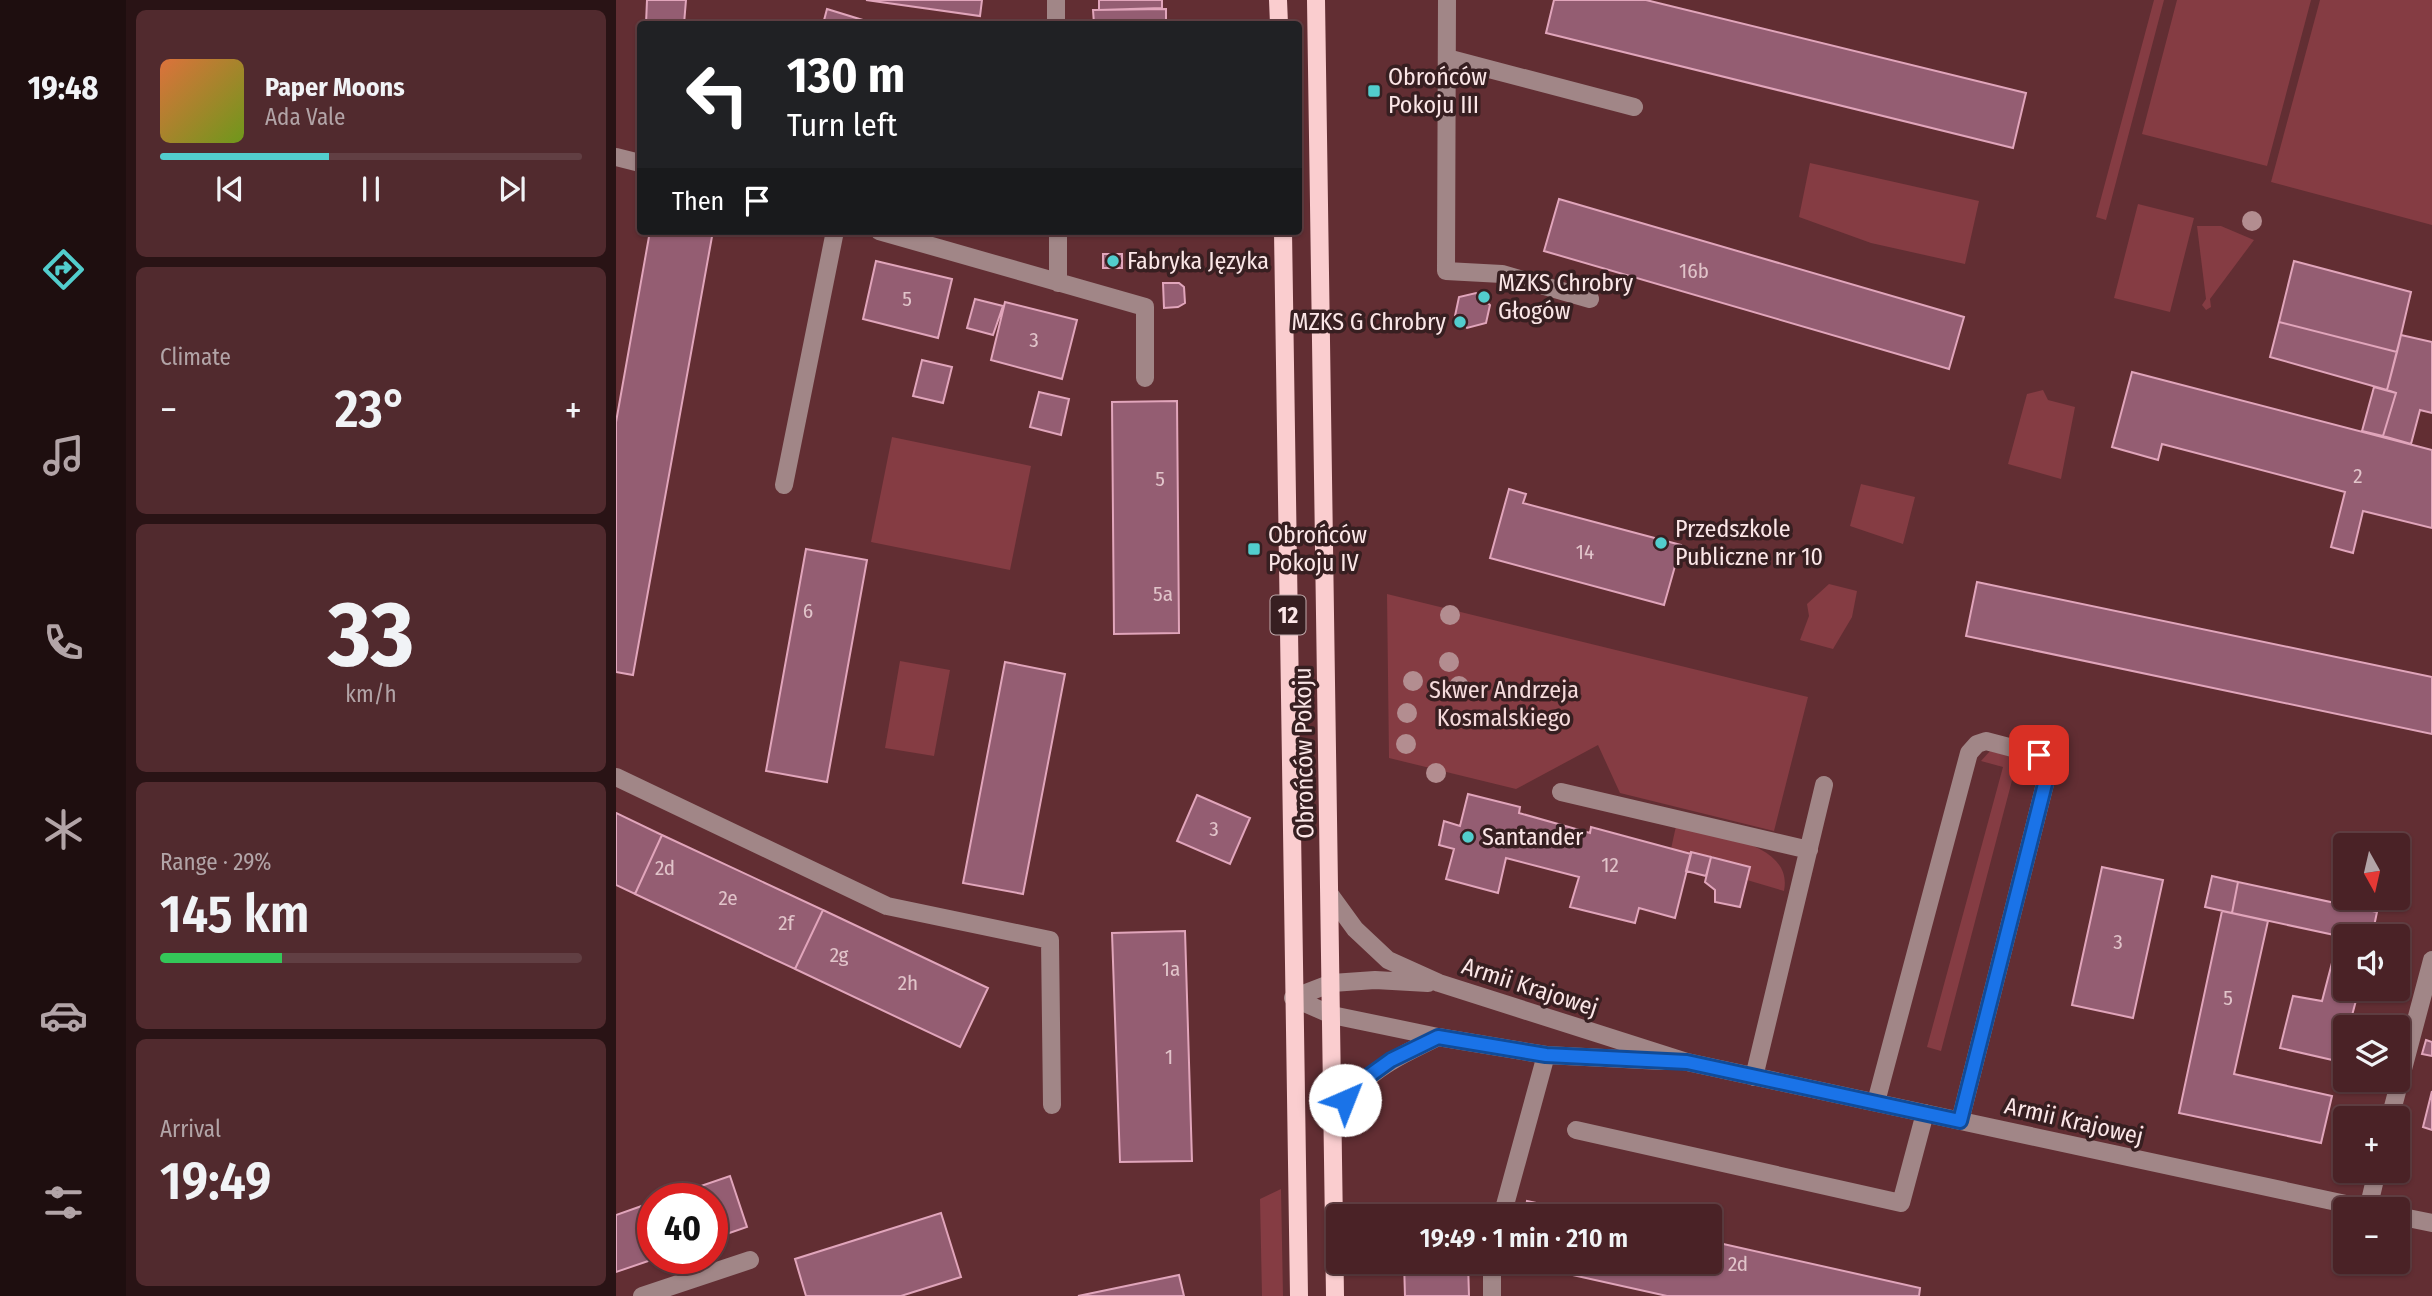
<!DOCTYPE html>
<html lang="en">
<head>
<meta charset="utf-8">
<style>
  body { margin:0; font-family:"Fira Sans Condensed",sans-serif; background:#512a2e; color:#f1f3f6; height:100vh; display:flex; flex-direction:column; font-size:26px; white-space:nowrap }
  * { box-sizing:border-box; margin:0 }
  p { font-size:23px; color:#b2a4a7 }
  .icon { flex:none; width:38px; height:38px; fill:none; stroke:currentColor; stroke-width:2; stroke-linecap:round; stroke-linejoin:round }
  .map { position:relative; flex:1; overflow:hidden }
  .sheet { display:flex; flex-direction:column; gap:10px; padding:10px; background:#291315; width:490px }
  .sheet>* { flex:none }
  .top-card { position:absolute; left:21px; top:21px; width:665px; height:214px; border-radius:7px; box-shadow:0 2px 5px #0004,0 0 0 2px #613f43; background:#202124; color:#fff; overflow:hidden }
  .needle { width:46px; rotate:172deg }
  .controls { position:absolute; left:1717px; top:833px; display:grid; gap:14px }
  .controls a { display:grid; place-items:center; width:77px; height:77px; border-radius:7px; background:#4a2226; box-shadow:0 2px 5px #0004,0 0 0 2px #613f43; font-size:35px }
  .speed { position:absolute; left:21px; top:1183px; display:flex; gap:14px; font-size:35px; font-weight:700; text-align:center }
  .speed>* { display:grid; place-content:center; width:91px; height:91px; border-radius:50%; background:#4a2226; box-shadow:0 2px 5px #0004,0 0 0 2px #613f43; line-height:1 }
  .speed .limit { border:10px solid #d22; background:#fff; color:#111 }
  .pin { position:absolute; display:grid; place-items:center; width:60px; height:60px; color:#fff; margin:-30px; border-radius:14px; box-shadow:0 4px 10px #0006 }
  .me { position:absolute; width:77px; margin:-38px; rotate:44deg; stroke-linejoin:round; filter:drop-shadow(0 0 5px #0008) }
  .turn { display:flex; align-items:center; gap:24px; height:147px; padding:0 35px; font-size:32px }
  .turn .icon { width:91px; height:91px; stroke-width:2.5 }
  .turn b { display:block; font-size:49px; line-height:60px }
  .then { display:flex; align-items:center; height:66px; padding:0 35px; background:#0003; gap:14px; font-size:26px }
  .big { font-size:52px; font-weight:600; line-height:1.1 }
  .sheet .card { flex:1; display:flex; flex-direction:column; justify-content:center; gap:10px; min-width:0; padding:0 24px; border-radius:10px; background:#512a2e }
  .sheet .dial { align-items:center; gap:0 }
  .dial b { font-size:91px; line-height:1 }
  .song { display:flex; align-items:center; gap:21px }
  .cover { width:84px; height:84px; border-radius:10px; background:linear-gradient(135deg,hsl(20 70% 55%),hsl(80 70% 35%)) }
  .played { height:7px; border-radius:4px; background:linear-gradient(90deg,#52cdcd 40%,#613f43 40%) }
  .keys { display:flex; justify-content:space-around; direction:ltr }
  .heat { display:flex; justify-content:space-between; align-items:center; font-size:38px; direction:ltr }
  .charge { height:10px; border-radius:5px; background:linear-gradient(90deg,#34c759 29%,#613f43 0) }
  .trip { position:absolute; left:710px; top:1204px; width:396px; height:70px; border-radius:7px; background:#4a2226; box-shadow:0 2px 5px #0004,0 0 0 2px #613f43; font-weight:600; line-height:70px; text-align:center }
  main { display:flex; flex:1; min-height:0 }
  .dock { display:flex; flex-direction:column; width:126px; justify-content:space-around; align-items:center; background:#1e0e0f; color:#b2a4a7 }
  .dock .icon { width:49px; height:49px }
  .dock .selected { color:#52cdcd }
  .dock b { font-size:32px; color:#f1f3f6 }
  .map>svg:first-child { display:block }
  .green { fill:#853c43 }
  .building { fill:#945d72; stroke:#e1a5bb; stroke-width:2 }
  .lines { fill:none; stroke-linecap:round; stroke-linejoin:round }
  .minor { stroke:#a18687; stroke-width:18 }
  .major { stroke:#facdcf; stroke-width:18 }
  .tree { fill:#b38d90 }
  .route-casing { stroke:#114b97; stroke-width:18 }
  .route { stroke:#1a73e8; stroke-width:12 }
  .poi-dot { fill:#52cdcd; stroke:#371f21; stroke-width:2.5 }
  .labels { text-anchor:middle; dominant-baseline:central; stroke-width:7; stroke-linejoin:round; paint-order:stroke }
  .number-label { font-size:21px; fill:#e1c4ca }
  .shield { fill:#371f21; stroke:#c0aaac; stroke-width:2 }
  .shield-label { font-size:23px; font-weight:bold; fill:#fbe6e7 }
  .poi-label { font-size:24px; fill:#fbe6e7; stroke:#371f21; text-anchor:start }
  .park-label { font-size:24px; fill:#f6dbdc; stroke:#371f21 }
  .street-label { font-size:24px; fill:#fbe6e7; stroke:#371f21 }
</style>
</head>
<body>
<main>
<nav class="dock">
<b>19:48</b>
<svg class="icon selected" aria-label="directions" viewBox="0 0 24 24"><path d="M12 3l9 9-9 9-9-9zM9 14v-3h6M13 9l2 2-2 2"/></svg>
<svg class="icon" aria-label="music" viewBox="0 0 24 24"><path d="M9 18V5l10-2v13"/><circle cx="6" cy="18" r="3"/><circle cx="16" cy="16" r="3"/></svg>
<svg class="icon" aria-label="phone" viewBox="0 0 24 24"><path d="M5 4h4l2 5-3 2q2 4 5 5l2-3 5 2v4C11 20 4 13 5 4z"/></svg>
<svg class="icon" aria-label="climate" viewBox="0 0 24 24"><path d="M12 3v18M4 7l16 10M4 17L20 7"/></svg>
<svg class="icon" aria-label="car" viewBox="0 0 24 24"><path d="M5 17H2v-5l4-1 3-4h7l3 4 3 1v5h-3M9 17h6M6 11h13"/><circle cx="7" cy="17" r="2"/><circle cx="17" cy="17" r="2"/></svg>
<svg class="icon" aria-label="filters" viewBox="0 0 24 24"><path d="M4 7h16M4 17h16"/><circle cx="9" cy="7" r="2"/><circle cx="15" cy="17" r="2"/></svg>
</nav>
<section class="sheet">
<div class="card">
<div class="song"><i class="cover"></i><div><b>Paper Moons</b><p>Ada Vale</p></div></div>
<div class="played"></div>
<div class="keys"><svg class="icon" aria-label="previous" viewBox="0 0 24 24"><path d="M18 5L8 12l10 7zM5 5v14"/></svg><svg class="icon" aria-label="pause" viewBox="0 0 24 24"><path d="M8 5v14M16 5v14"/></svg><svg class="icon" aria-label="next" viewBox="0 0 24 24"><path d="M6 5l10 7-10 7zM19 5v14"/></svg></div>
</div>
<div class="card"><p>Climate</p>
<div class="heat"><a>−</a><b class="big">23°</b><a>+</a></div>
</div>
<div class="card dial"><b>33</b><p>km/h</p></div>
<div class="card"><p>Range · 29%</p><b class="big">145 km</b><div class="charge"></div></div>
<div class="card"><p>Arrival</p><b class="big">19:49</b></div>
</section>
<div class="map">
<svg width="1816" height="1296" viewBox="0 0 1816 1296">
  <rect width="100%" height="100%" fill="#622e33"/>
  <path class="green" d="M 1538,0 L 1548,0 L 1490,220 L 1480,217 Z
    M 1561,0 L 1695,0 L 1651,166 L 1526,134 Z
    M 1704,0 L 1816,0 L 1816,225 L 1655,182 Z
    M 1194,163 L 1363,201 L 1349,264 L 1255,243 L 1183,217 Z
    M 1522,204 L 1578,218 L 1554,312 L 1498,298 Z
    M 1581,226 L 1605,226 L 1638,240 L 1594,299 L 1595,307 L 1590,310 L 1586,305 L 1590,299 Z
    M 1427,390 L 1432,400 L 1459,407 L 1445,479 L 1392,464 L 1411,394 Z
    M 276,437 L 415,466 L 394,570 L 255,542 Z
    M 1245,484 L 1299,497 L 1287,544 L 1234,526 Z
    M 1213,584 L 1241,591 L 1236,617 L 1217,649 L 1184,640 L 1193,616 L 1191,604 Z
    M 771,594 L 1192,697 L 1158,831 L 1004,793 L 982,745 L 900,789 L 773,758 Z
    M 284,661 L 334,670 L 318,756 L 269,748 Z
    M 1374,751 L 1414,761 L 1420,764 L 1422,775 L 1399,769 L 1325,1051 L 1311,1047 L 1387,767 L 1365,761 Z
    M 1060,826 C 1094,835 1178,841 1168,891 L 1131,880 L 1134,867 L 1055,849 Z
    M 665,1189 L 667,1296 L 646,1296 L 644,1199 Z"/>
  <path class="building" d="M 31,0 L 70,0 L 68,24 L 30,24 Z
    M 250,0 L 366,0 L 364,16 Z
    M 483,0 L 546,0 L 546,8 L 483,10 Z
    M 938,0 L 1030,0 L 1410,93 L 1397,148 L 930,33 Z
    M 211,9 L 250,21 L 249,24 L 207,24 Z
    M 550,9 L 550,24 L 478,24 L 477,10 Z
    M 943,199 L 1348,317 L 1333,369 L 928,251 Z
    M 34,231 L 97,231 L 17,675 L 0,672 L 0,422 Z
    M 481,231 L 544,231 L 544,235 L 482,236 Z
    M 487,254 L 506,254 L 506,268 L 487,268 Z
    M 260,261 L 336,279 L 322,338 L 247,319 Z
    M 1678,261 L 1795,292 L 1781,352 L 1663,322 Z
    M 547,283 L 563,283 L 568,287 L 569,303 L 562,307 L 548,308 Z
    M 860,293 L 874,305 L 870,323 L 851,328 L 839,316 L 843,297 Z
    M 359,299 L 387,306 L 377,335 L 351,328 Z
    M 389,302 L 461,320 L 446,379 L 375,360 Z
    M 1663,322 L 1781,352 L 1771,390 L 1654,357 Z
    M 1785,335 L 1816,342 L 1816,413 L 1804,410 L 1795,444 L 1767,436 L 1780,393 L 1771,390 Z
    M 306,360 L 336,367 L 327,403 L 297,396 Z
    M 1516,372 L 1816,450 L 1816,528 L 1747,511 L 1737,553 L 1715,547 L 1729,492 L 1546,444 L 1542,460 L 1496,447 Z
    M 1758,387 L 1780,393 L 1767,436 L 1746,431 Z
    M 423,392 L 453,399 L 445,435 L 414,427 Z
    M 561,401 L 563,633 L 498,634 L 496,402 Z
    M 893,489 L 910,494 L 907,503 L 1065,545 L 1048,605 L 874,558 Z
    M 190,549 L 251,560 L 211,782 L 150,771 Z
    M 1361,582 L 1816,677 L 1816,734 L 1350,636 Z
    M 389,662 L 449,674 L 407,894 L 347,883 Z
    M 852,794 L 904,807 L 903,813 L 974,833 L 975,827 L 1075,854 L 1059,918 L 1023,908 L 1019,923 L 954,907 L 963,877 L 890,858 L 882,893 L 830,879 L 838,849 L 823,845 L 828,821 L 844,826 Z
    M 581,795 L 634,818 L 614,864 L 561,841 Z
    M 0,813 L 46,835 L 19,894 L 0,885 Z
    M 46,835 L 207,910 L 179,969 L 19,894 Z
    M 1075,852 L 1095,857 L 1090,876 L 1070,871 Z
    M 1095,857 L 1134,867 L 1124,907 L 1099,902 L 1099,890 L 1089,882 Z
    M 1486,867 L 1547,880 L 1517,1018 L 1456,1005 Z
    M 1596,876 L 1622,882 L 1616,913 L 1589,907 Z
    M 1622,882 L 1761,912 L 1756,936 L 1729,936 L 1729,989 L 1743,989 L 1733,1027 L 1729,1027 L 1725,1062 L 1664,1048 L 1677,996 L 1706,1001 L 1723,936 L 1616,913 Z
    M 207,910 L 372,988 L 344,1047 L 179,969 Z
    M 1606,911 L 1652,921 L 1618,1074 L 1716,1096 L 1705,1143 L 1563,1113 Z
    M 569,931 L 576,1161 L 504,1162 L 496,933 Z
    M 1810,1040 L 1816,1042 L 1816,1056 L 1806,1054 Z
    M 1816,1091 L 1816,1130 L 1807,1127 Z
    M 114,1176 L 131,1227 L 96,1239 L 96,1199 L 47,1199 Z
    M 911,1201 L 981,1216 L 908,1216 Z
    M 37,1202 L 37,1258 L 41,1258 L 0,1272 L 0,1215 Z
    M 325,1213 L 345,1277 L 285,1296 L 190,1296 L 179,1259 Z
    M 1094,1241 L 1304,1288 L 1303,1296 L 1051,1296 L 898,1262 L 1094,1262 Z
    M 788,1262 L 852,1262 L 853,1296 L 789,1296 Z
    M 563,1275 L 568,1296 L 462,1296 Z"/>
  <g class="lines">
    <path class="minor" d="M 440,0 L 440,24
      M 831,0 L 830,271 L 886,274 L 974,299
      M 831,58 L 1018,107
      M 0,157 L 24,163
      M 263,231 L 529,307 L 529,378
      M 442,231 L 442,283
      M 168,485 L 219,231
      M 0,777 L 271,906 L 434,940 L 436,1105
      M 945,792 L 1193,850
      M 715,896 L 739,929 L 772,960 L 823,983 L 1071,1062 L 1753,1209
      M 677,998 L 716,1015 L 822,1037 L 930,1055 L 1046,1061
      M 677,998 L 716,983 L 759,980 L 812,983
      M 1138,1077 L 1208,785
      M 1260,1102 L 1353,753 L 1361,744 L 1370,741 L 1423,755 L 1431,762 L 1432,772 L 1344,1121
      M 716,1117 C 752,1071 771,1062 822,1037
      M 1774,1118 L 1816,960
      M 960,1130 L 1285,1203 L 1309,1113
      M 1752,1209 L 1761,1171
      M 886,1216 L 930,1055
      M 1782,1216 L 1816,1223
      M 876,1262 L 876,1296
      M 26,1296 L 134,1260"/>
    <path class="major" d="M 662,0 L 663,24
      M 700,0 L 719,1296
      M 667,231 L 683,1296"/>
  </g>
  <g class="tree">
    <circle cx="1636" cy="221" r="10"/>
    <circle cx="834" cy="615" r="10"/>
    <circle cx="833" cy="662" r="10"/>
    <circle cx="797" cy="681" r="10"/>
    <circle cx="843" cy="686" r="10"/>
    <circle cx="791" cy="713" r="10"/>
    <circle cx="790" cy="744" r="10"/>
    <circle cx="820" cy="773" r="10"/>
  </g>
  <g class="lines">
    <defs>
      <path id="route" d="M 729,1100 L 743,1083 L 775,1060 L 822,1037 L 930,1055 L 1071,1062 L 1344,1121 L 1432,772 L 1431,762 L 1423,755"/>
    </defs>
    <use href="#route" class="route-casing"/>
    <use href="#route" class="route"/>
  </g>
  <g class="poi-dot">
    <rect x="751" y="84" width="14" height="14" rx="3.5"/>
    <circle cx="497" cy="261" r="7"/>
    <circle cx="868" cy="297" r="7"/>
    <circle cx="844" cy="322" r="7"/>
    <circle cx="1045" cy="543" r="7"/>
    <rect x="631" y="542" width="14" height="14" rx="3.5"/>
    <circle cx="852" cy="837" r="7"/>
  </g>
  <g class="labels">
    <g class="number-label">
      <text x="1078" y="271">16b</text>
      <text x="291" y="299">5</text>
      <text x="418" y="340">3</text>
      <text x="1742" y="476">2</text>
      <text x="544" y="479">5</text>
      <text x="969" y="552">14</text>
      <text x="547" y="594">5a</text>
      <text x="192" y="611">6</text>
      <text x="598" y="829">3</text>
      <text x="994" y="865">12</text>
      <text x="49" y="868">2d</text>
      <text x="112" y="898">2e</text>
      <text x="170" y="923">2f</text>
      <text x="1502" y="942">3</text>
      <text x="223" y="955">2g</text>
      <text x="555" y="969">1a</text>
      <text x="292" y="983">2h</text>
      <text x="1612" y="998">5</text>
      <text x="553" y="1057">1</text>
      <text x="1122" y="1264">2d</text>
    </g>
    <rect class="shield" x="654.5" y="595.5" width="35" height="39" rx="5"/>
    <g class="shield-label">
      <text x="672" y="615">12</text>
    </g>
    <g class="poi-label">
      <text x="772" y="77">Obrońców<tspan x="772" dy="28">Pokoju III</tspan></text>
      <text x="511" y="261">Fabryka Języka</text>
      <text x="882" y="283">MZKS Chrobry<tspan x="882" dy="28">Głogów</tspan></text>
      <text x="830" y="322" text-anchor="end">MZKS G Chrobry</text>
      <text x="1059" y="529">Przedszkole<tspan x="1059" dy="28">Publiczne nr 10</tspan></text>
      <text x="652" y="535">Obrońców<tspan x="652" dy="28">Pokoju IV</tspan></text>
      <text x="866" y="837">Santander</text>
    </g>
    <g class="park-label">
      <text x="888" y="690">Skwer Andrzeja<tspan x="888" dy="28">Kosmalskiego</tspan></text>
    </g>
    <g class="street-label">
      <text transform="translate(688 753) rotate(-91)">Obrońców Pokoju</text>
      <text transform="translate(914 987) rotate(18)">Armii Krajowej</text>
      <text transform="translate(1458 1121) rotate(13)">Armii Krajowej</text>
    </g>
  </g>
</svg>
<div class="controls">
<a><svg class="needle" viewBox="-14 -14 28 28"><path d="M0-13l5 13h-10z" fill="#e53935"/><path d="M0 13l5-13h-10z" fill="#b2a4a7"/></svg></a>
<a><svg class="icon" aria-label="sound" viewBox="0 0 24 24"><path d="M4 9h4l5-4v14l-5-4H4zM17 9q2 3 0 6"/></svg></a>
<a><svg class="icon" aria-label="layers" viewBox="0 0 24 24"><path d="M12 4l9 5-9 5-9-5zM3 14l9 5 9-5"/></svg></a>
<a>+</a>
<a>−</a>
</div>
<div class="speed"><div class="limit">40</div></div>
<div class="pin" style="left:1423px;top:755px;background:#d93025"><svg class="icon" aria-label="arrive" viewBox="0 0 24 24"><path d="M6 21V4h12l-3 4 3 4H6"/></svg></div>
<svg class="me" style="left:729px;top:1100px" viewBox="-20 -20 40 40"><circle r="19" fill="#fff"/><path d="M0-13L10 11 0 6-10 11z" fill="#1a73e8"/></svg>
<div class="trip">19:49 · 1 min · 210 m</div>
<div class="top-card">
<div class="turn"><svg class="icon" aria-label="left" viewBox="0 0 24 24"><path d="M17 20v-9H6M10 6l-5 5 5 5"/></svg><div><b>130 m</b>Turn left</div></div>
<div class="then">Then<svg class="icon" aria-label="arrive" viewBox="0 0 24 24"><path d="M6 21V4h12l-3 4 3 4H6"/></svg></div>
</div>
</div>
</main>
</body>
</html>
